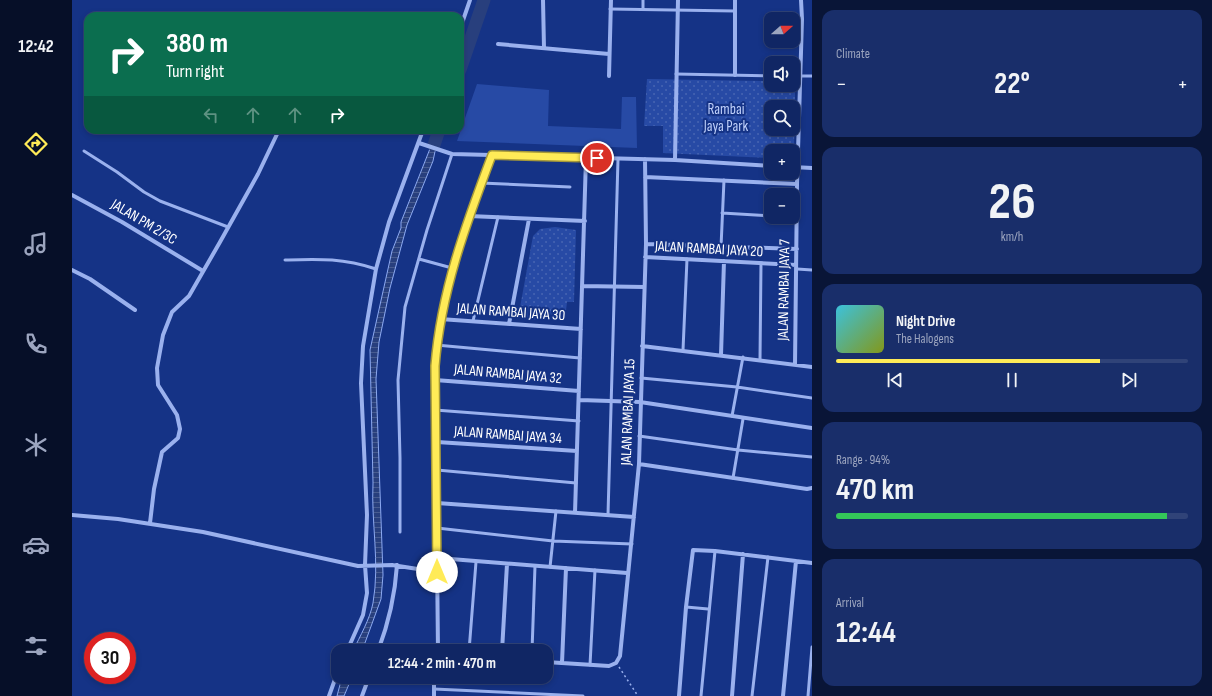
<!DOCTYPE html>
<html lang="en">
<head>
<meta charset="utf-8">
<style>
  body { margin:0; font-family:"Sofia Sans Condensed",sans-serif; background:#192e6a; color:#f1f3f6; height:100vh; display:flex; flex-direction:column; font-size:15px; white-space:nowrap }
  * { box-sizing:border-box; margin:0 }
  p { font-size:13px; color:#9ca5bf }
  .icon { flex:none; width:22px; height:22px; fill:none; stroke:currentColor; stroke-width:2; stroke-linecap:round; stroke-linejoin:round }
  .map { position:relative; flex:1; overflow:hidden }
  .sheet { display:flex; flex-direction:column; gap:10px; padding:10px; background:#091537; width:400px }
  .sheet>* { flex:none }
  .hud { position:absolute; left:12px; top:12px; width:380px; height:122px; border-radius:12px; box-shadow:0 2px 6px #0003,0 0 0 1px #304378; background:#0b6e4f; color:#fff; overflow:hidden }
  .needle { width:26px; rotate:69deg }
  .tools { position:absolute; left:692px; top:12px; display:grid; gap:8px }
  .tools a { display:grid; place-items:center; width:36px; height:36px; border-radius:8px; background:#102664; box-shadow:0 2px 6px #0003,0 0 0 1px #304378; font-size:20px }
  .speed { position:absolute; left:12px; top:632px; display:flex; gap:8px; font-size:20px; font-weight:700; text-align:center }
  .speed>* { display:grid; place-content:center; width:52px; height:52px; border-radius:50%; background:#102664; box-shadow:0 2px 6px #0003,0 0 0 1px #304378; line-height:1 }
  .speed .limit { border:6px solid #d22; background:#fff; color:#111 }
  .pin { position:absolute; display:grid; place-items:center; width:34px; height:34px; color:#fff; margin:-17px; border:2px solid #fff; border-radius:50%; box-shadow:0 1px 4px #0007 }
  .me { position:absolute; width:44px; margin:-22px; rotate:0deg; stroke-linejoin:round; filter:drop-shadow(0 0 3px #0008) }
  .turn { display:flex; align-items:center; gap:14px; height:84px; padding:0 16px; font-size:18px }
  .turn .icon { width:52px; height:52px; stroke-width:2.5 }
  .turn b { display:block; font-size:28px; line-height:34px }
  .lanes { display:flex; align-items:center; height:38px; padding:0 16px; background:#0003; justify-content:center; gap:20px; direction:ltr }
  .lanes .off { opacity:.35 }
  .big { font-size:30px; font-weight:700; line-height:1.1 }
  .sheet .widget { flex:1; display:flex; flex-direction:column; justify-content:center; gap:6px; min-width:0; padding:0 14px; border-radius:12px; background:#192e6a }
  .sheet .dial { align-items:center; gap:0 }
  .dial b { font-size:52px; line-height:1 }
  .song { display:flex; align-items:center; gap:12px }
  .cover { width:48px; height:48px; border-radius:6px; background:linear-gradient(135deg,hsl(190 70% 55%),hsl(70 70% 35%)) }
  .played { height:4px; border-radius:2px; background:linear-gradient(90deg,#ffeb57 75%,#304378 75%) }
  .keys { display:flex; justify-content:space-around; direction:ltr }
  .heat { display:flex; justify-content:space-between; align-items:center; font-size:22px; direction:ltr }
  .charge { height:6px; border-radius:3px; background:linear-gradient(90deg,#34c759 94%,#304378 0) }
  .trip { position:absolute; left:259px; top:644px; width:222px; height:40px; border-radius:12px; background:#102664; box-shadow:0 2px 6px #0003,0 0 0 1px #304378; font-weight:700; line-height:40px; text-align:center }
  main { display:flex; flex:1; min-height:0 }
  .tabs { display:flex; flex-direction:column; width:72px; justify-content:space-around; align-items:center; background:#060f28; color:#9ca5bf }
  .tabs .icon { width:28px; height:28px }
  .tabs .current { color:#ffeb57 }
  .tabs b { font-size:18px; color:#f1f3f6 }
  .map>svg:first-child { display:block }
  .green { fill:#274aa5 }
  .park { fill:url(#park-dots); fill-rule:evenodd }
  .water { fill:url(#water-rules); stroke:#8ca9f1 }
  .lines { fill:none; stroke-linecap:round; stroke-linejoin:round }
  .river { stroke:#283f7d; stroke-width:13 }
  .path { stroke:#9ab1ee; stroke-width:1.5; stroke-dasharray:2 3; stroke-linecap:butt }
  .service { stroke:#9ab1ee; stroke-width:3 }
  .minor { stroke:#9ab1ee; stroke-width:4 }
  .route-casing { stroke:#a69939; stroke-width:10 }
  .route { stroke:#ffeb57; stroke-width:7 }
  .labels { text-anchor:middle; dominant-baseline:central; stroke-width:4; stroke-linejoin:round; paint-order:stroke }
  .park-label { font-size:15px; fill:#bfd0fb; stroke:#153386 }
  .street-label { font-size:15px; fill:#fff; stroke:#153386 }
</style>
</head>
<body>
<main>
<nav class="tabs">
<b>12:42</b>
<svg class="icon current" aria-label="directions" viewBox="0 0 24 24"><path d="M12 3l9 9-9 9-9-9zM9 14v-3h6M13 9l2 2-2 2"/></svg>
<svg class="icon" aria-label="music" viewBox="0 0 24 24"><path d="M9 18V5l10-2v13"/><circle cx="6" cy="18" r="3"/><circle cx="16" cy="16" r="3"/></svg>
<svg class="icon" aria-label="phone" viewBox="0 0 24 24"><path d="M5 4h4l2 5-3 2q2 4 5 5l2-3 5 2v4C11 20 4 13 5 4z"/></svg>
<svg class="icon" aria-label="climate" viewBox="0 0 24 24"><path d="M12 3v18M4 7l16 10M4 17L20 7"/></svg>
<svg class="icon" aria-label="car" viewBox="0 0 24 24"><path d="M5 17H2v-5l4-1 3-4h7l3 4 3 1v5h-3M9 17h6M6 11h13"/><circle cx="7" cy="17" r="2"/><circle cx="17" cy="17" r="2"/></svg>
<svg class="icon" aria-label="filters" viewBox="0 0 24 24"><path d="M4 7h16M4 17h16"/><circle cx="9" cy="7" r="2"/><circle cx="15" cy="17" r="2"/></svg>
</nav>
<div class="map">
<svg width="740" height="696" viewBox="0 0 740 696">
  <defs>
    <pattern id="park-dots" width="8" height="8" patternUnits="userSpaceOnUse"><rect width="8" height="8" fill="#274aa5"/><path d="M2 2h.1M6 6h.1" fill="none" stroke="#4765b2" stroke-width="1.8" stroke-linecap="round"/></pattern>
    <pattern id="water-rules" width="6" height="5" patternUnits="userSpaceOnUse"><rect width="6" height="5" fill="#283f7d"/><path d="M0 2.5h6" fill="none" stroke="#485c90"/></pattern>
  </defs>
  <rect width="100%" height="100%" fill="#153386"/>
  <path class="green" d="M 405,84 L 477,90 L 476,126 L 549,129 L 550,97 L 564,97 L 565,148 L 385,141 Z"/>
  <path class="park" d="M 575,79 L 699,81 L 699,85 L 719,85 L 723,93 L 722,151 L 699,151 L 699,158 L 591,153 L 591,126 L 572,126 ZM 699,107 L 721,107 L 721,129 L 699,129 Z
    M 483,227 L 504,230 L 502,302 L 495,302 L 493,319 L 489,319 L 489,315 L 474,314 L 473,320 L 453,319 L 447,313 L 461,236 L 468,229 Z"/>
  <path class="water" d="M 363,136 L 366,137 L 361,161 L 335,225 L 318,288 L 307,342 L 304,379 L 311,575 L 309,599 L 290,651 L 281,651 C 288,636 298,619 301,603 C 308,563 299,522 301,483 L 298,350 L 320,251 L 329,228 L 329,222 Z
    M 270,677 L 280,677 L 272,696 L 265,696 Z"/>
  <g class="lines">
    <path class="river" d="M 388,70 L 412,0
      M 362,145 L 367,130"/>
    <path class="path" d="M 547,667 L 566,696"/>
    <path class="service" d="M 538,9 L 663,11
      M 571,9 L 571,0
      M 604,74 L 699,76
      M 721,76 L 740,76
      M 12,151 L 45,172 L 72,192 L 88,201 L 156,227
      M 409,183 L 498,187
      M 650,213 L 699,216
      M 716,217 L 725,218
      M 649,247 L 652,180
      M 347,259 L 380,268
      M 213,260 C 248,259 270,258 304,269
      M 725,269 L 740,270
      M 401,321 L 426,217
      M 364,345 L 508,358
      M 611,350 L 615,259
      M 688,359 L 689,263
      M 569,378 L 665,387 L 740,398
      M 363,410 L 507,421
      M 660,416 L 671,357
      M 567,436 L 666,450 L 740,457
      M 365,470 L 504,483
      M 661,478 L 671,419
      M 536,515 L 546,159
      M 365,528 L 481,541 L 560,544
      M 328,532 L 328,458 L 326,380 L 333,307 L 355,230 L 380,154
      M 478,567 L 484,511
      M 614,607 L 636,609
      M 397,651 L 404,562
      M 460,651 L 463,566
      M 518,665 L 523,570
      M 362,689 L 511,696
      M 629,696 L 643,551
      M 680,696 L 696,557
      M 736,696 L 740,647"/>
    <path class="minor" d="M 471,0 L 472,48
      M 388,29 L 398,0
      M 426,44 L 537,54
      M 663,75 L 663,0
      M 537,76 L 539,0
      M 347,143 L 380,154 L 603,160 L 699,166
      M 603,160 L 606,0
      M 721,167 L 740,168
      M 573,177 L 725,184
      M 0,195 L 50,222 L 131,271
      M 397,216 L 513,221
      M 574,244 L 725,249
      M 573,257 L 724,265
      M 0,270 L 18,279 L 63,310
      M 510,286 L 572,287
      M 368,319 L 509,329
      M 437,324 L 457,219
      M 570,346 L 740,367
      M 649,355 L 652,261
      M 723,365 L 725,184 L 730,19 L 729,0
      M 363,380 L 507,391
      M 508,400 L 568,402 L 740,428
      M 365,442 L 505,451
      M 567,464 L 735,489 L 740,488
      M 365,503 L 562,517
      M 503,513 L 514,158
      M 0,515 L 46,519 L 131,532 L 286,566 L 320,565 L 365,572
      M 78,523 L 82,489 L 90,452 L 106,438 L 108,429 L 105,415 L 86,385 L 85,368 L 91,335 L 100,312 L 117,296 L 148,242 L 186,174 L 207,130
      M 366,558 L 555,573
      M 275,651 L 291,615 L 295,593 L 293,565 L 295,515 L 289,383 L 291,346 L 304,269 L 317,222 L 351,130
      M 306,651 C 317,622 323,596 325,565
      M 366,651 L 363,366 C 369,292 394,224 420,155
      M 430,651 L 435,564
      M 474,662 L 537,666 L 544,663 L 548,656 L 567,464 L 574,244 L 573,159
      M 490,663 L 494,568
      M 257,696 L 266,671
      M 290,696 L 297,677
      M 362,696 L 362,677
      M 607,696 L 614,607 L 621,550 L 643,551 L 740,563
      M 660,696 L 671,554
      M 711,696 L 724,561"/>
  </g>
  <g class="lines">
    <defs>
      <path id="route" d="M 365,572 L 363,366 C 369,291 394,224 420,155 L 525,158"/>
    </defs>
    <use href="#route" class="route-casing"/>
    <use href="#route" class="route"/>
  </g>
  <g class="labels">
    <g class="park-label">
      <text x="654" y="109">Rambai<tspan x="654" dy="17">Jaya Park</tspan></text>
    </g>
    <g class="street-label">
      <text transform="translate(72 222) rotate(31)">JALAN PM 2/3C</text>
      <text transform="translate(637 249) rotate(3)">JALAN RAMBAI JAYA 20</text>
      <text transform="translate(712 290) rotate(-89)">JALAN RAMBAI JAYA 7</text>
      <text transform="translate(439 312) rotate(4)">JALAN RAMBAI JAYA 30</text>
      <text transform="translate(436 374) rotate(5)">JALAN RAMBAI JAYA 32</text>
      <text transform="translate(556 412) rotate(-88)">JALAN RAMBAI JAYA 15</text>
      <text transform="translate(436 435) rotate(4)">JALAN RAMBAI JAYA 34</text>
    </g>
  </g>
</svg>
<div class="tools">
<a><svg class="needle" viewBox="-14 -14 28 28"><path d="M0-13l5 13h-10z" fill="#e53935"/><path d="M0 13l5-13h-10z" fill="#9ca5bf"/></svg></a>
<a><svg class="icon" aria-label="sound" viewBox="0 0 24 24"><path d="M4 9h4l5-4v14l-5-4H4zM17 9q2 3 0 6"/></svg></a>
<a><svg class="icon" aria-label="search" viewBox="0 0 24 24"><circle cx="10" cy="10" r="6"/><path d="M15 15l6 6"/></svg></a>
<a>+</a>
<a>−</a>
</div>
<div class="speed"><div class="limit">30</div></div>
<div class="pin" style="left:525px;top:158px;background:#d93025"><svg class="icon" aria-label="arrive" viewBox="0 0 24 24"><path d="M6 21V4h12l-3 4 3 4H6"/></svg></div>
<svg class="me" style="left:365px;top:572px" viewBox="-20 -20 40 40"><circle r="19" fill="#fff"/><path d="M0-13L10 11 0 6-10 11z" fill="#ffeb57"/></svg>
<div class="trip">12:44 · 2 min · 470 m</div>
<div class="hud">
<div class="turn"><svg class="icon" aria-label="right" viewBox="0 0 24 24"><path d="M7 20v-9h11M14 6l5 5-5 5"/></svg><div><b>380 m</b>Turn right</div></div>
<div class="lanes"><svg class="icon off" aria-label="left" viewBox="0 0 24 24"><path d="M17 20v-9H6M10 6l-5 5 5 5"/></svg><svg class="icon off" aria-label="ahead" viewBox="0 0 24 24"><path d="M12 20V5M6 11l6-6 6 6"/></svg><svg class="icon off" aria-label="ahead" viewBox="0 0 24 24"><path d="M12 20V5M6 11l6-6 6 6"/></svg><svg class="icon" aria-label="right" viewBox="0 0 24 24"><path d="M7 20v-9h11M14 6l5 5-5 5"/></svg></div>
</div>
</div>
<section class="sheet">
<div class="widget"><p>Climate</p>
<div class="heat"><a>−</a><b class="big">22°</b><a>+</a></div>
</div>
<div class="widget dial"><b>26</b><p>km/h</p></div>
<div class="widget">
<div class="song"><i class="cover"></i><div><b>Night Drive</b><p>The Halogens</p></div></div>
<div class="played"></div>
<div class="keys"><svg class="icon" aria-label="previous" viewBox="0 0 24 24"><path d="M18 5L8 12l10 7zM5 5v14"/></svg><svg class="icon" aria-label="pause" viewBox="0 0 24 24"><path d="M8 5v14M16 5v14"/></svg><svg class="icon" aria-label="next" viewBox="0 0 24 24"><path d="M6 5l10 7-10 7zM19 5v14"/></svg></div>
</div>
<div class="widget"><p>Range · 94%</p><b class="big">470 km</b><div class="charge"></div></div>
<div class="widget"><p>Arrival</p><b class="big">12:44</b></div>
</section>
</main>
</body>
</html>
